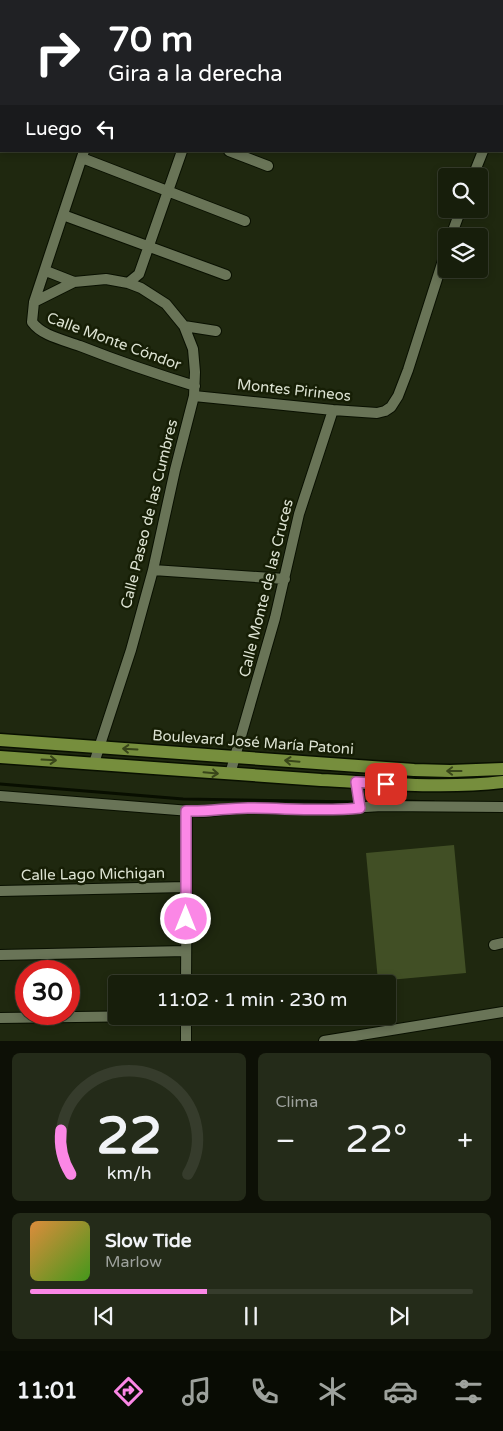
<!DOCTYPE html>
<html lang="es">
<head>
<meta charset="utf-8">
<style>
  body { margin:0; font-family:"Varela Round",sans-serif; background:#242b19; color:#f1f3f6; height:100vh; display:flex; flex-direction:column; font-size:19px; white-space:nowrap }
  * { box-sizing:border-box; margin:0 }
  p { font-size:16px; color:#9ea29d }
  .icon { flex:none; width:28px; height:28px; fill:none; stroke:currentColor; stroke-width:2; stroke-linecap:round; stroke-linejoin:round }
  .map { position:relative; height:1041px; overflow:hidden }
  .side { display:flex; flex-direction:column; gap:12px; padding:12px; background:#0d1006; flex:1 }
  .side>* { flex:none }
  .top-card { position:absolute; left:0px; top:0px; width:504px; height:152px; box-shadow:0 2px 8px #0003,0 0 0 1px #363c2c; background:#202124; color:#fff; overflow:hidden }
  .controls { position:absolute; left:438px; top:168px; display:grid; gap:10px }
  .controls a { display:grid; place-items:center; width:50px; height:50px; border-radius:5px; background:#171e0b; box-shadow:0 2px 8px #0003,0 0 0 1px #363c2c; font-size:25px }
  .speed { position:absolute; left:15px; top:960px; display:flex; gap:10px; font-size:25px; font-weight:700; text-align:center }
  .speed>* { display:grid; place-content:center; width:65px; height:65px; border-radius:50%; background:#171e0b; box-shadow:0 2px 8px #0003,0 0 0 1px #363c2c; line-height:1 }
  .speed .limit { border:8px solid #d22; background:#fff; color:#111 }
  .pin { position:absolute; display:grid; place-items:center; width:42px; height:42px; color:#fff; margin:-21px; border-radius:10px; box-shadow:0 2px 8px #0006 }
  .me { position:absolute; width:55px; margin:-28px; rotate:0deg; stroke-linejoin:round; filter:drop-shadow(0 0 4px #0008) }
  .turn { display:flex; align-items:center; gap:18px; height:105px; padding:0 25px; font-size:22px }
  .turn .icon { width:65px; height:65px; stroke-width:2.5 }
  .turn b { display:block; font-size:35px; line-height:42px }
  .then { display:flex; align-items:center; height:48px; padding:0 25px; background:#0003; gap:10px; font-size:19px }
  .big { font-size:38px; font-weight:600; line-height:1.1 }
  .side .card { flex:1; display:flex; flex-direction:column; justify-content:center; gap:8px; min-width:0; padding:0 18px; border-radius:8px; background:#242b19 }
  .side .dial { align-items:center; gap:0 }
  .dial svg { height:130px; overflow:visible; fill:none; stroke:#363c2c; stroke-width:7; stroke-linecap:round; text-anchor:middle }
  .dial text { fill:#f1f3f6; stroke:none }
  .song { display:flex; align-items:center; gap:15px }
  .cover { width:60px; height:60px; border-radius:8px; background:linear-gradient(135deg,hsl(30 70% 55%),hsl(100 70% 35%)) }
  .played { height:5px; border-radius:2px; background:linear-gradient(90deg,#fb87e6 40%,#363c2c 40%) }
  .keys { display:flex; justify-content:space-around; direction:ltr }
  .heat { display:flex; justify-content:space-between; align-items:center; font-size:28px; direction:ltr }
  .side .tiles { flex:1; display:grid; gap:12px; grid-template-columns:1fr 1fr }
  .card:last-child { grid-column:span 2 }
  .trip { position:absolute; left:108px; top:975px; width:288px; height:50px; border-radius:5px; background:#171e0b; box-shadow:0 2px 8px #0003,0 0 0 1px #363c2c; font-weight:600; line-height:50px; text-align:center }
  .tabs { display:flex; height:80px; justify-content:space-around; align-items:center; background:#090c04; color:#9ea29d }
  .tabs .icon { width:35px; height:35px }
  .tabs .active { color:#fb87e6 }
  .tabs b { font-size:22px; color:#f1f3f6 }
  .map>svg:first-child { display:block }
  .green { fill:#414f25 }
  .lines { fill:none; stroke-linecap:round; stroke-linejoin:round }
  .stream { stroke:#080e00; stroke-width:3 }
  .minor-casing { stroke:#091000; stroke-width:12 }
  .major-casing { stroke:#091000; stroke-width:15 }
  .minor { stroke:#697457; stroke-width:10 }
  .major { stroke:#768e3d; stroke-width:12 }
  .oneway { stroke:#384519 }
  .route-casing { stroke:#a35896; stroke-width:12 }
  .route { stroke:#fb87e6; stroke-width:9 }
  .labels { text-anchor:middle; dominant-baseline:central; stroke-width:5; stroke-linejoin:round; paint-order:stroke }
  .street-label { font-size:15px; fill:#dde3d3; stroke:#161e05 }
</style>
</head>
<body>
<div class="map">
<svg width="503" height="1041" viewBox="0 0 503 1041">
  <rect width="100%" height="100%" fill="#1f280f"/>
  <path class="green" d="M 454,845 L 466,973 L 378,981 L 366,853 Z"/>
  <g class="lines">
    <path class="stream" d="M 0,784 L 183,799 L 356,802
      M 407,801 L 434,802"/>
    <defs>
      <path id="minor" d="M 149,0 L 152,1
        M 317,0 L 321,1
        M 140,1 L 141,0
        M 223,1 L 224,0
        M 247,1 L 247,0
        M 502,101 L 503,100
        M 502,143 L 503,143
        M 84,151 L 34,302 L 32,322 C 42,336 64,340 80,346 C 118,361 156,374 195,386
        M 229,151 L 268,166
        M 82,158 L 245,221
        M 473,176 L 483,151
        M 63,215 L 226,275
        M 451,236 L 461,209
        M 46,271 L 74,282
        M 128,283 L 139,274 L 182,151
        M 34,302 L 74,282 L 106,279 L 128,283 L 141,288 L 166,304 L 184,326 L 193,349 L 195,372 L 194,396 L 175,470 L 153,570 L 131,650 L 94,763
        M 184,326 L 216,331
        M 194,396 L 333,410 L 377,413 L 385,411 L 391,407 L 398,396 L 408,370 L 446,251
        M 153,570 L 285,579
        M 230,774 L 275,618 L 299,514 L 333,410
        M 356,782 L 360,808
        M 0,796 L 203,812 L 241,808 L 332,809 L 382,806 L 503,807
        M 0,891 L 186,887
        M 494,945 L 503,943
        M 0,955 L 186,951
        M 186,984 L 187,811
        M 0,1018 L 152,1016
        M 186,1041 L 186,1016
        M 324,1041 L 503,1012"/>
      <path id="major" d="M 0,740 L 414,770 L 450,771 L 503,769
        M 0,757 C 107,764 214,773 321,780 C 382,783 442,789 503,782"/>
    </defs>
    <use href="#minor" class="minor-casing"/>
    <use href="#major" class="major-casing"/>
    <use href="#minor" class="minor"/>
    <use href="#major" class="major"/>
  </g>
  <defs><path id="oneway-shaft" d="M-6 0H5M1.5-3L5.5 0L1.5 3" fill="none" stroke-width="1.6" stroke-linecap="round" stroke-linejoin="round" transform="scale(1.25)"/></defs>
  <g class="oneway">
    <use href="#oneway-shaft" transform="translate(130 749) rotate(-177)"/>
    <use href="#oneway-shaft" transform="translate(49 760) rotate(3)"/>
    <use href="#oneway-shaft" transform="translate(292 761) rotate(-175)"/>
    <use href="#oneway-shaft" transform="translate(454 771) rotate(180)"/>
    <use href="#oneway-shaft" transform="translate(211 773) rotate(5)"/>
  </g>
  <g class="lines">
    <defs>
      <path id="route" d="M 186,919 L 186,811 C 207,812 227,808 248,808 C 285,808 323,812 360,808 L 356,782 L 386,784"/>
    </defs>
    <use href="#route" class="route-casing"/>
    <use href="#route" class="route"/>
  </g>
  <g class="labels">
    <g class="street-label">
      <text transform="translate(114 341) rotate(20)">Calle Monte Cóndor</text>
      <text transform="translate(294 390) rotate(6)">Montes Pirineos</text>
      <text transform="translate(149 514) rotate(-76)">Calle Paseo de las Cumbres</text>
      <text transform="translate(266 588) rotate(-76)">Calle Monte de las Cruces</text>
      <text transform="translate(253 742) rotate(4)">Boulevard José María Patoni</text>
      <text transform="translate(93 874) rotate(-1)">Calle Lago Michigan</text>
    </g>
  </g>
</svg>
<div class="controls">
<a><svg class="icon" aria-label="search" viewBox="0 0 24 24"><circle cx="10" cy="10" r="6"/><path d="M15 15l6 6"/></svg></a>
<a><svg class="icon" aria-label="layers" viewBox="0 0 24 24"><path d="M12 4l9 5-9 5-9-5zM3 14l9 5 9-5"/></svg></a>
</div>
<div class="speed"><div class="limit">30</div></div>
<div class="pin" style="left:386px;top:784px;background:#d93025"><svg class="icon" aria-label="arrive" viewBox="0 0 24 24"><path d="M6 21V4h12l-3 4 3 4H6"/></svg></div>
<svg class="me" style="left:186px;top:919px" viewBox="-20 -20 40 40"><circle r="17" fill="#fb87e6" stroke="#fff" stroke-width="3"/><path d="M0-11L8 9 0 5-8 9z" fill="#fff"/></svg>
<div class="trip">11:02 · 1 min · 230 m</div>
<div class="top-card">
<div class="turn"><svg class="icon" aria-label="right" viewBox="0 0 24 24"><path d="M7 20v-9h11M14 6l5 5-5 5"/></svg><div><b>70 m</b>Gira a la derecha</div></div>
<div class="then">Luego<svg class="icon" aria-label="left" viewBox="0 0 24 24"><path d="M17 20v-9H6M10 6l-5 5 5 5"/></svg></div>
</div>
</div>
<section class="side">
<div class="tiles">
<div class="card dial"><svg viewBox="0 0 100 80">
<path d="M14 69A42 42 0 1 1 86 69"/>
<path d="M14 69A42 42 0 0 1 8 42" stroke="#fb87e6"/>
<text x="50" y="56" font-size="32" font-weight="700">22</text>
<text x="50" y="72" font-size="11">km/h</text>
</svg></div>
<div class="card"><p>Clima</p>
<div class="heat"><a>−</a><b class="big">22°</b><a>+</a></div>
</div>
<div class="card">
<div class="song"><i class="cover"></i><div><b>Slow Tide</b><p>Marlow</p></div></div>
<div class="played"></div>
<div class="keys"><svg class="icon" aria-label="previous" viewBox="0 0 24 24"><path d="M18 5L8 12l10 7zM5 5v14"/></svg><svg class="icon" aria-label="pause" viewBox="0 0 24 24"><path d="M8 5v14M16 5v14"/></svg><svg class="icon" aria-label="next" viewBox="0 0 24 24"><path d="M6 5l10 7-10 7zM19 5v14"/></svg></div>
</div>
</div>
</section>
<nav class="tabs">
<b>11:01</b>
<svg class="icon active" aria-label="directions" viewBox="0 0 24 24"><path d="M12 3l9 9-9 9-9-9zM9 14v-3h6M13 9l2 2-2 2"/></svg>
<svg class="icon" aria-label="music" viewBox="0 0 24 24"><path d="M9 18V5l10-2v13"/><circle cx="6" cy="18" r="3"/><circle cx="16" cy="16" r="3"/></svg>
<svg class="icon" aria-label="phone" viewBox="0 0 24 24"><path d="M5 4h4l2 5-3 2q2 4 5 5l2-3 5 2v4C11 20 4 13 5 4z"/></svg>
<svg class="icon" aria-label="climate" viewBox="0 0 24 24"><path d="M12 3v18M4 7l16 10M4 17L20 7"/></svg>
<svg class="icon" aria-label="car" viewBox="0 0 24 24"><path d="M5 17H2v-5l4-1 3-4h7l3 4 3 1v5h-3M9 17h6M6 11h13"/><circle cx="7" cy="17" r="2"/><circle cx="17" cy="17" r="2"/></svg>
<svg class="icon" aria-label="filters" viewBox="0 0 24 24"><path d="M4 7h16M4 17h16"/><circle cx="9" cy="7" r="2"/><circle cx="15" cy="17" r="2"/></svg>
</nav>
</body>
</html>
